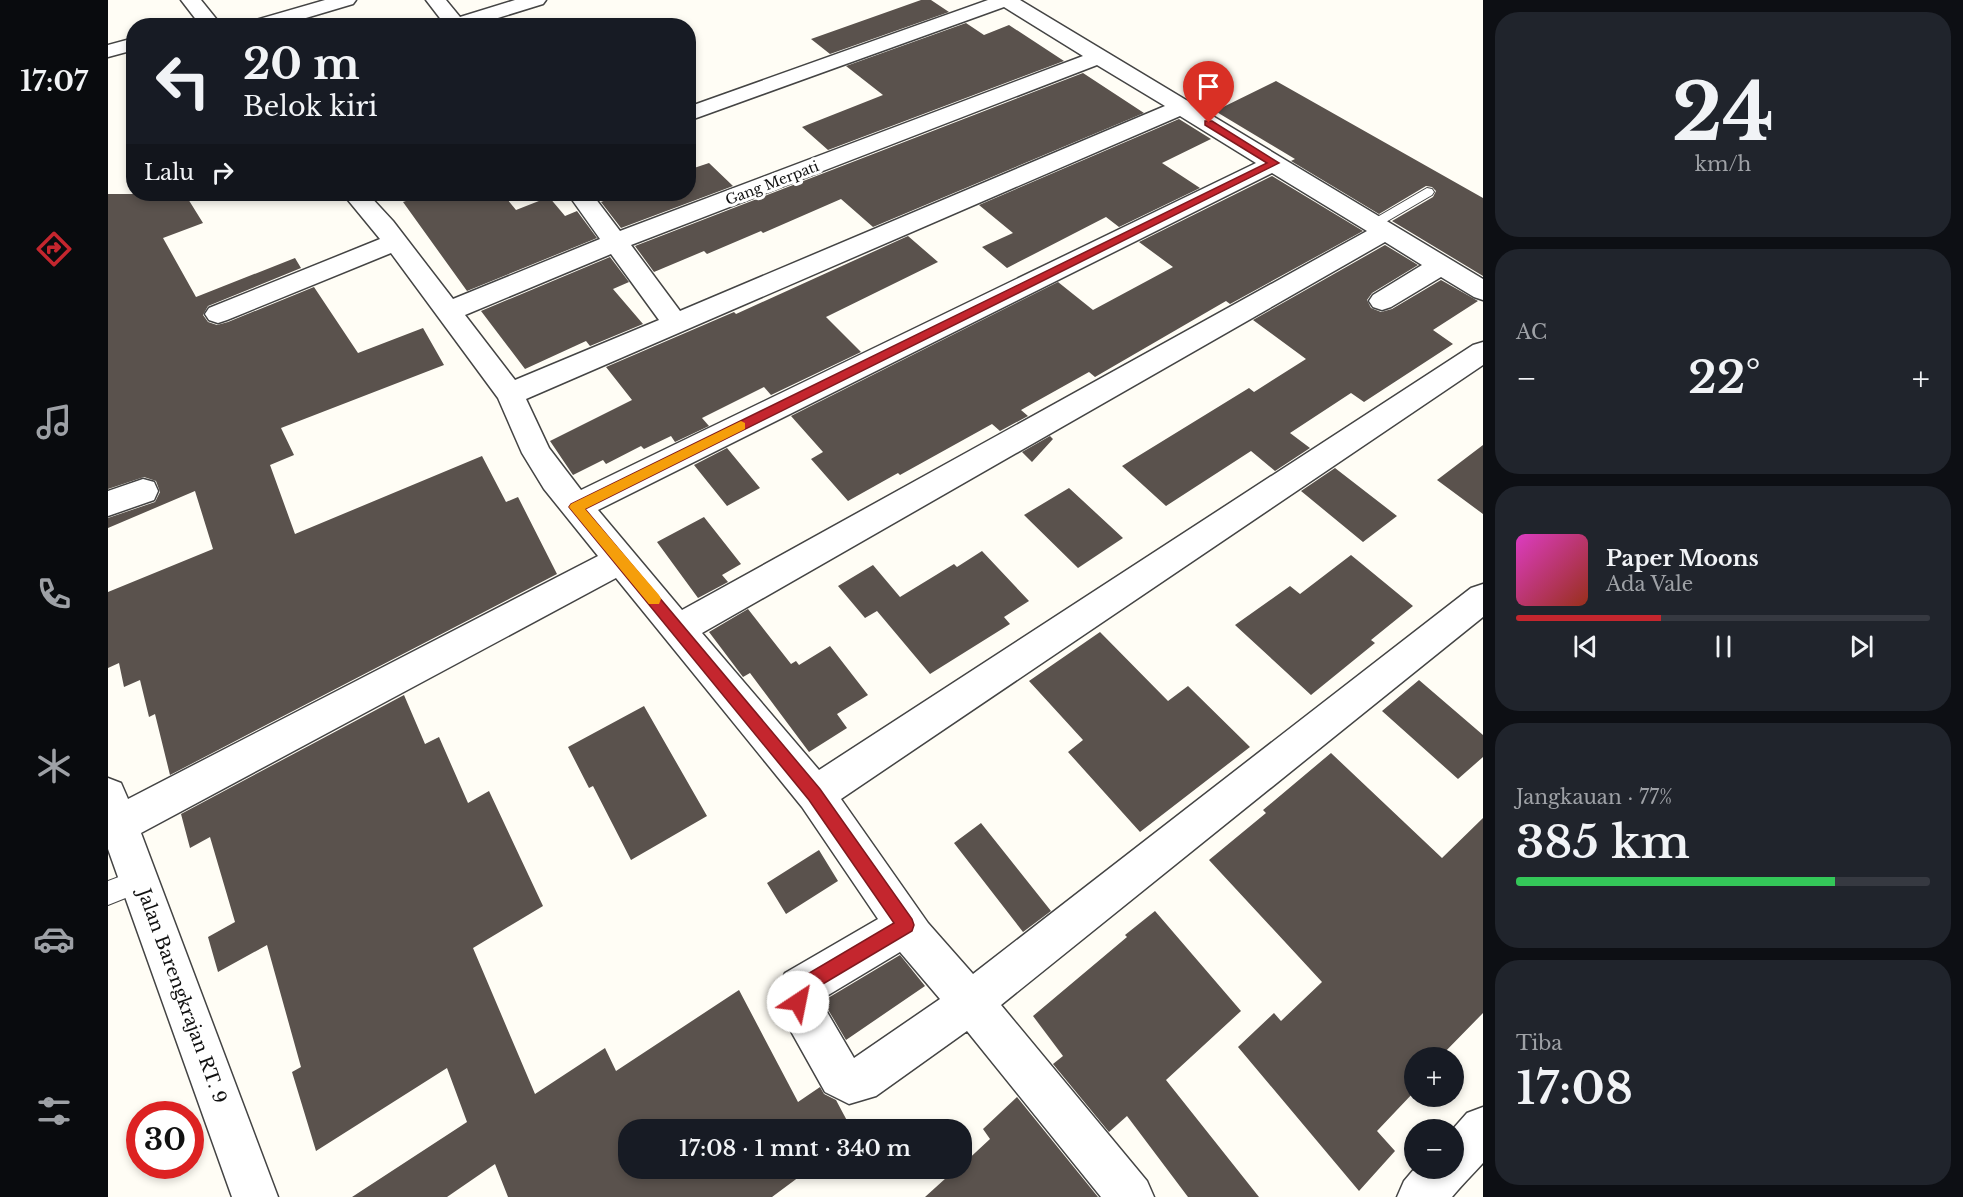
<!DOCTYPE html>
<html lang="id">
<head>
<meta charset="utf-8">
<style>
  body { margin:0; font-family:"Libre Baskerville",serif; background:#20242c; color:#f1f3f6; height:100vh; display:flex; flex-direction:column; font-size:22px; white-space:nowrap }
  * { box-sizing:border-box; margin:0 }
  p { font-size:20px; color:#9ea1a6 }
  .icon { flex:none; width:33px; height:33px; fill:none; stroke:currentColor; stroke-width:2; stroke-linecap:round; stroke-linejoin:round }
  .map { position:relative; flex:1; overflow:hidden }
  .drawer { display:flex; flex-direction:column; gap:12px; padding:12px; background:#0d0f14; width:480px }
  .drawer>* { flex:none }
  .top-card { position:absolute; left:18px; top:18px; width:570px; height:183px; border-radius:24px; box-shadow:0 3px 9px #0003; background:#171b24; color:#f1f3f6; overflow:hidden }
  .buttons { position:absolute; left:1296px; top:1047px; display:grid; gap:12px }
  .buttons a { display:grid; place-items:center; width:60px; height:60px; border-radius:50%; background:#171b24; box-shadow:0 3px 9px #0003; font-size:30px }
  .speed { position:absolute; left:18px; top:1101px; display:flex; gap:12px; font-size:30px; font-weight:700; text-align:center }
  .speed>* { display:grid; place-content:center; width:78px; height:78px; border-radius:50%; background:#171b24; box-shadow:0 3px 9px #0003; line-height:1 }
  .speed .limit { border:9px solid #d22; background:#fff; color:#111 }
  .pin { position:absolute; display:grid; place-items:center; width:51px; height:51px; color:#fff; margin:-62px -26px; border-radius:50% 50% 50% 0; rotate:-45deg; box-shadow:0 0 6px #0007 }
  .pin .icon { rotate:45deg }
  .me { position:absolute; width:66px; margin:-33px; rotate:34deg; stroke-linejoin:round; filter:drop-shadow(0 0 4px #0008) }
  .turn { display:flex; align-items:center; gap:21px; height:126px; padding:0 18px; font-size:27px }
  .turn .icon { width:78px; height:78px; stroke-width:2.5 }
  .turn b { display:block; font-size:42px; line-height:51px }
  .then { display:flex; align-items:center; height:57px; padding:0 18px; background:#0003; gap:12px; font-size:22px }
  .big { font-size:45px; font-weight:600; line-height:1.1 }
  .drawer .widget { flex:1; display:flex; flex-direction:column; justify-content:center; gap:9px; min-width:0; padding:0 21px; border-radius:24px; background:#20242c }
  .drawer .dial { align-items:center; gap:0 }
  .dial b { font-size:78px; line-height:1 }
  .song { display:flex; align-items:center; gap:18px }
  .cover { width:72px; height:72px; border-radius:9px; background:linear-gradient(135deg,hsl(310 70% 55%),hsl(10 70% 35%)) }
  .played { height:6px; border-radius:3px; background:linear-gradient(90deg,#c4262e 35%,#363941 35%) }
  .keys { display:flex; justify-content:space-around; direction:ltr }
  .heat { display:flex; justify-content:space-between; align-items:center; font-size:33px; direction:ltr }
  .charge { height:9px; border-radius:4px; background:linear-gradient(90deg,#34c759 77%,#363941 0) }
  .trip { position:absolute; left:510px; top:1119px; width:354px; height:60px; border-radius:24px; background:#171b24; box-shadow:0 3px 9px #0003; font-weight:600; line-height:60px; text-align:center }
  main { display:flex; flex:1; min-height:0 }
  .tab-bar { display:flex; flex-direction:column; width:108px; justify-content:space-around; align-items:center; background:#090b0e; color:#9ea1a6 }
  .tab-bar .icon { width:42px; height:42px }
  .tab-bar .active { color:#c4262e }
  .tab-bar b { font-size:27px; color:#f1f3f6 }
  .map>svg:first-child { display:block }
  .building { fill:#5a524d }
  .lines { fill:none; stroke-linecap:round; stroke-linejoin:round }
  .lane-casing { stroke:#444; stroke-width:2 }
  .street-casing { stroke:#444; stroke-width:3 }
  .lane { fill:#fff; fill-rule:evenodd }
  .street { fill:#fff; fill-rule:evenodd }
  .route { fill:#c4262e; stroke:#7f191e; stroke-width:1.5 }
  .slow { fill:#f59e0b }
  .labels { text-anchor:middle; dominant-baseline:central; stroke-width:6; stroke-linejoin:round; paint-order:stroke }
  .far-street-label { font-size:14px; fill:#111; stroke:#fff }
  .near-street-label { font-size:18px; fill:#111; stroke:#fff }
</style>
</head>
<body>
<main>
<nav class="tab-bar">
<b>17:07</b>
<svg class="icon active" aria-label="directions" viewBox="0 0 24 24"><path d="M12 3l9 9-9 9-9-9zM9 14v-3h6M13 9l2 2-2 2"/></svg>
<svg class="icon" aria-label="music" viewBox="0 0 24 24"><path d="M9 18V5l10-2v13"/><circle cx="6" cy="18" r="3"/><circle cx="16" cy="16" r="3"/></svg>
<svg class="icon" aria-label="phone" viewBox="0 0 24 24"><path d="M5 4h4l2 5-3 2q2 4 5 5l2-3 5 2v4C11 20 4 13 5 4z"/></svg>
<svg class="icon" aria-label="climate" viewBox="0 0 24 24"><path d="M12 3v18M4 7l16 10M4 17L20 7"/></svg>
<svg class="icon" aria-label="car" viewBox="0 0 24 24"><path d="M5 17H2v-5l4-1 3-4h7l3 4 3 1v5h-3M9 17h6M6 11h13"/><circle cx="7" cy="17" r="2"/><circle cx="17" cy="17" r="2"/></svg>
<svg class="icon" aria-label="filters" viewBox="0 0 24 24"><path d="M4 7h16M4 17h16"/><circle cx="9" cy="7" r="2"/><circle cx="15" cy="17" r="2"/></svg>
</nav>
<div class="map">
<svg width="1375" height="1197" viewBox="0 0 1375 1197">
  <rect width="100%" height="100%" fill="#fffdf5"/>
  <path class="building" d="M 813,0 L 823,0 L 841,12 L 722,54 L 703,39 Z
    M 858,23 L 876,35 L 901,25 L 956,61 L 720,150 L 694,127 L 775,95 L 738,66 Z
    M 975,73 L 1036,113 L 765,227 L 733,199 L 655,233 L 653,231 L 599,254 L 596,251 L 546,272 L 527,246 Z
    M 1168,81 L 1375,198 L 1375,276 L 1284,221 L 1325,197 L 1328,191 L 1324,187 L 1318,186 L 1271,214 L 1183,161 L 1187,159 L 1107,111 Z
    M 1071,119 L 1103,139 L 1054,163 L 1092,188 L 1011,227 L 998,217 L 899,268 L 874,247 L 905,233 L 871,205 Z
    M 601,163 L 625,186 L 513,228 L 493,202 L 513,194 L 580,194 L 580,170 Z
    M 1164,176 L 1255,231 L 1122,304 L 1118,301 L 987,377 L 981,372 L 913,410 L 920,416 L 892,431 L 884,424 L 792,475 L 790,473 L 740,501 L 703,459 L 715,452 L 683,416 L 950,282 L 985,310 L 1065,267 L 1031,242 Z
    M 0,194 L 77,194 L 95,223 L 55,238 L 88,297 L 187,258 L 193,268 L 100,306 L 95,315 L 100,322 L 109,325 L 120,322 L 206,287 L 250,353 L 315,328 L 336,365 L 173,428 L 186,455 L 162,465 L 187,534 L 374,456 L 398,502 L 410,497 L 449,574 L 62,775 L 47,714 L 41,717 L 32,680 L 16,687 L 11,663 L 0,668 L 0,592 L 105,549 L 87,491 L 0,528 L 0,518 L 47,502 L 52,492 L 48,481 L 36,477 L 0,489 Z
    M 318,194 L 356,194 L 362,201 L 383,194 L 395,194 L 408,210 L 441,197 L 457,216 L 469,211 L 489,238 L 359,291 L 295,202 Z
    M 800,236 L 830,262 L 718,317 L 753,352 L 663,395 L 656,387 L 594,418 L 601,426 L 567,442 L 563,436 L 536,449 L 533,446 L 498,464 L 495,460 L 465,475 L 442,441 L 524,400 L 498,367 L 626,312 L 628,314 Z
    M 1277,245 L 1310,265 L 1264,293 L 1259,300 L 1263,308 L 1273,312 L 1284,309 L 1333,280 L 1370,301 L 1325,330 L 1345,344 L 1256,402 L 1243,393 L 1182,433 L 1202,448 L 1167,471 L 1143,451 L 1058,506 L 1014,466 L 1141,388 L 1146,392 L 1198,359 L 1145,320 Z
    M 502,257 L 521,282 L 505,289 L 535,324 L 482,346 L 478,341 L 417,369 L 373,311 Z
    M 942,436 L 945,439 L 924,462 L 914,452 Z
    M 1375,445 L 1375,514 L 1329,480 Z
    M 619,448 L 652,488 L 619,506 L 586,465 Z
    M 1227,468 L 1289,516 L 1255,542 L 1193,491 Z
    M 961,488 L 1015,538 L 970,568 L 916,515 Z
    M 596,517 L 633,564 L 614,575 L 620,582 L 590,598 L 549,542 Z
    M 874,551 L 921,601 L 896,617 L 902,624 L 822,674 L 769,611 L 757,618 L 730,586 L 765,565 L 792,597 L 846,564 L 849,567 Z
    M 1243,555 L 1305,606 L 1263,640 L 1267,643 L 1203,695 L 1127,625 L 1182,586 L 1192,594 Z
    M 640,609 L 683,664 L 688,661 L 691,665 L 722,646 L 760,695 L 729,714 L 739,728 L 701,752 L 642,673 L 635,677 L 601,632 Z
    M 992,632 L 1060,701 L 1080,686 L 1142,747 L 1032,832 L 960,752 L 975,740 L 921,681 Z
    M 1311,680 L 1375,735 L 1375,757 L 1350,779 L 1274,711 Z
    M 296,695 L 317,744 L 331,737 L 360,803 L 381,791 L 435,906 L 365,948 L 427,1094 L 497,1048 L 508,1071 L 631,990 L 690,1102 L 712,1087 L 716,1094 L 728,1100 L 744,1130 L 520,1130 L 520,1168 L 703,1168 L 664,1197 L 400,1197 L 387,1164 L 339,1197 L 244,1197 L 359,1122 L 339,1068 L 208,1151 L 184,1072 L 193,1067 L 159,945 L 110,972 L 100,937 L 127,922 L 102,837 L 82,848 L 73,814 Z
    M 536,706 L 599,816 L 523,860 L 485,786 L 481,788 L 460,747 Z
    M 1223,753 L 1334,858 L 1375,818 L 1375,1013 L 1331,1058 L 1306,1058 L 1306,1092 L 1269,1131 L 1287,1151 L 1251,1191 L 1130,1047 L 1166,1013 L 1173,1021 L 1214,982 L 1101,860 L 1158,813 L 1155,810 Z
    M 873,823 L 943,911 L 915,932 L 846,843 Z
    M 711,850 L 730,881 L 678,914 L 659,883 Z
    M 1047,911 L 1133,1011 L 1058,1080 L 1151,1197 L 1080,1197 L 1019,1116 L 1001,1132 L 945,1064 L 955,1056 L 925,1016 L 1019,937 L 1017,935 Z
    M 792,955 L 817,986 L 738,1040 L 715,1001 Z
    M 909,1097 L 990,1197 L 817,1197 L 849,1168 L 854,1168 L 854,1165 L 882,1139 L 875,1129 Z"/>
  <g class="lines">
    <defs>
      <path id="lane" d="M 1319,188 L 1324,189 L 1326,192 L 1324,195 L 1271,226 L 1266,228 L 1259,223 Z
        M 32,869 L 40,873 L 44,881 L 40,889 L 0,905 L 0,881 Z"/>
      <path id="street" d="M 73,0 L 93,0 L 114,26 L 93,26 Z
        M 217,0 L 248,0 L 245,4 L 171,26 L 138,26 L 141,22 Z
        M 318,0 L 338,0 L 352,17 L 407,0 L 438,0 L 435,4 L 364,26 L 338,26 Z
        M 880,0 L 912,0 L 1375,279 L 1375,300 L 1366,297 L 1333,277 L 1283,307 L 1274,310 L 1265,307 L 1261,301 L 1265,295 L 1314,265 L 1277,242 L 594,633 L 711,770 L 1365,345 L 1375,342 L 1375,365 L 733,799 L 820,923 L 865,974 L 1363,588 L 1375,584 L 1375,617 L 893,1005 L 1039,1181 L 1046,1197 L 993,1197 L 859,1031 L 768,1096 L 741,1104 L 717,1092 L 675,1017 L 668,994 L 677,973 L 770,919 L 694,807 L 508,578 L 33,833 L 170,1197 L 124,1197 L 0,849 L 0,778 L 13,783 L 20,799 L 490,556 L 436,489 L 414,453 L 390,398 L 283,253 L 119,320 L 110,323 L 101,320 L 97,314 L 101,308 L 272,239 L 235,194 L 260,194 L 285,221 L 345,299 L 492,239 L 460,194 L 484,194 L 512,231 L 975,56 L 896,7 L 580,121 L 580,107 ZM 989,65 L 1057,106 L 572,311 L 523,245 ZM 1072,116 L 1148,163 L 473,490 L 441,448 L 418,399 ZM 1164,173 L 1259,231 L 574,610 L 490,510 ZM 503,254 L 551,320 L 407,380 L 357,315 ZM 792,952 L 832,999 L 746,1058 L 712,1000 Z
        M 26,38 L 26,50 L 0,57 L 0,45 Z
        M 35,479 L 46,482 L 50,491 L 46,500 L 0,516 L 0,491 Z
        M 1375,1107 L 1375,1163 C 1364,1175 1354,1185 1344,1197 L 1289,1197 L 1296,1181 L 1307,1168 L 1346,1168 L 1344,1130 L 1359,1113 Z"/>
    </defs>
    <use href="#lane" class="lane-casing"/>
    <use href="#street" class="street-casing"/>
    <use href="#lane" class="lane"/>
    <use href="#street" class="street"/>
  </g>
  <path class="route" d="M 1097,121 L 1104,121 L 1171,163 L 477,509 L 712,789 L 804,919 L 806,925 L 804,931 L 698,994 L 699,1002 L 696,1008 L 690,1011 L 684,1008 L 680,994 L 686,982 L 786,923 L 701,800 L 461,507 L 463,504 L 1159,163 L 1097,125 Z"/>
  <path class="slow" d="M 633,421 L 637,423 L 637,429 L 477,509 L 551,595 L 553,599 L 551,604 L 541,604 L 461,507 L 463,504 Z"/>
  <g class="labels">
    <g class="far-street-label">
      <text transform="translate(664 183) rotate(-21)">Gang Merpati</text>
    </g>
    <g class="near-street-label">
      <text transform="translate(74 996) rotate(70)">Jalan Barengkrajan RT. 9</text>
    </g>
  </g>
</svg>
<div class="buttons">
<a>+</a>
<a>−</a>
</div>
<div class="speed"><div class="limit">30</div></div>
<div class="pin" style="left:1101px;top:123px;background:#d93025"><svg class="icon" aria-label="arrive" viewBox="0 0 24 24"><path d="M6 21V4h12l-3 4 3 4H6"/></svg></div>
<svg class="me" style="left:690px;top:1002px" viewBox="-20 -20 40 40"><circle r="19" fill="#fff"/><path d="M0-13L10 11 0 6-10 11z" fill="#c4262e"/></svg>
<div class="trip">17:08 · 1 mnt · 340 m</div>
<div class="top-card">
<div class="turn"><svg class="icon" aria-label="left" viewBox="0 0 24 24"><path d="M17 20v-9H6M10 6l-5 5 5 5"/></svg><div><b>20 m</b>Belok kiri</div></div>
<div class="then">Lalu<svg class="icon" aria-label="right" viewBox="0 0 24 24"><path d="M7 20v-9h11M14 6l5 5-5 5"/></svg></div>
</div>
</div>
<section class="drawer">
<div class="widget dial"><b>24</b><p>km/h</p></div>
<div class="widget"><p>AC</p>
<div class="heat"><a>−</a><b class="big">22°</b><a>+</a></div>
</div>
<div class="widget">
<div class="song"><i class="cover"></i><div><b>Paper Moons</b><p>Ada Vale</p></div></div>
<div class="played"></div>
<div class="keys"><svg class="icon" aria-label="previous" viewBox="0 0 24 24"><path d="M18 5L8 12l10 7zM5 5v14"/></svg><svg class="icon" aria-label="pause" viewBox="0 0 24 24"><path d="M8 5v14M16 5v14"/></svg><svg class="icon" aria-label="next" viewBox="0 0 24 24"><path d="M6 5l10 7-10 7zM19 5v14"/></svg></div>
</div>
<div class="widget"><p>Jangkauan · 77%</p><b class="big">385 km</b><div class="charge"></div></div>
<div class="widget"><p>Tiba</p><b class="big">17:08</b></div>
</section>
</main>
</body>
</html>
